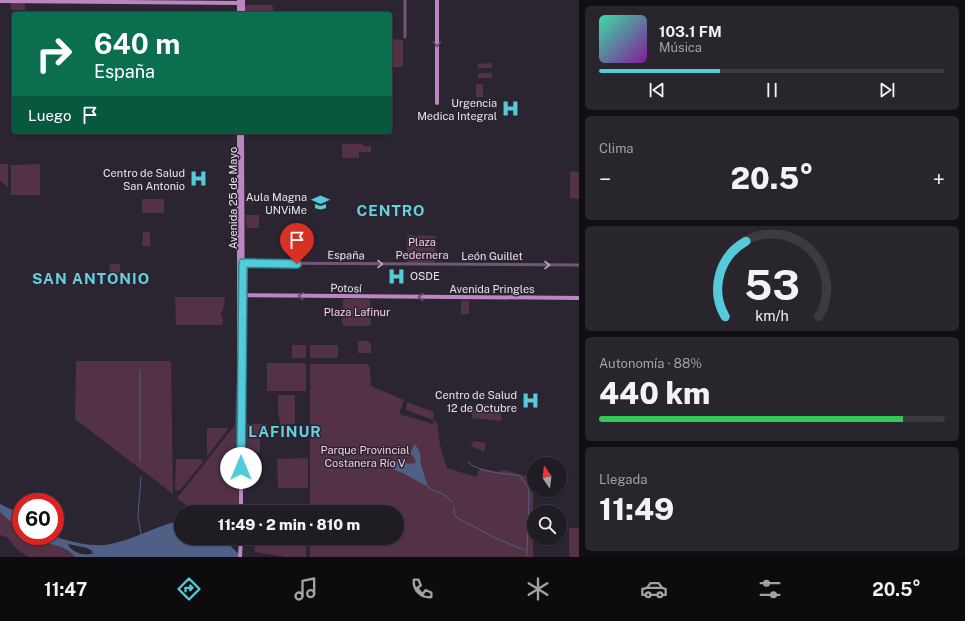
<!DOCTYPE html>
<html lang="es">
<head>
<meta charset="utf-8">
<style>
  body { margin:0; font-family:"Public Sans",sans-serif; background:#28252c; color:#f1f3f6; height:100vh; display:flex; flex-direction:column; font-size:15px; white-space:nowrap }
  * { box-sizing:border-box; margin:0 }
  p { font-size:13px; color:#a2a1a6 }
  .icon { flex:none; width:22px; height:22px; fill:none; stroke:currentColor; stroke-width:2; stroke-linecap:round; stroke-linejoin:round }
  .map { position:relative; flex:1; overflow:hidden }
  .panel { display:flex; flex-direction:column; gap:6px; padding:6px; background:#120f14; width:386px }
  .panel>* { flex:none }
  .banner { position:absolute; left:12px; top:12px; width:380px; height:122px; border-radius:4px; box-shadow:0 1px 3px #0004,0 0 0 1px #3d3a41; background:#0b6e4f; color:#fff; overflow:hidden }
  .needle { width:26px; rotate:346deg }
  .fabs { position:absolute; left:527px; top:457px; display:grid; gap:8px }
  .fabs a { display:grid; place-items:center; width:40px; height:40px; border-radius:50%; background:#201c24; box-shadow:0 1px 3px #0004,0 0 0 1px #3d3a41; font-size:20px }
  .speed { position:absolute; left:12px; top:493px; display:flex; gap:8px; font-size:20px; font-weight:700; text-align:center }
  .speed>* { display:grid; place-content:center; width:52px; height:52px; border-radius:50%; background:#201c24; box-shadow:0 1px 3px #0004,0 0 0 1px #3d3a41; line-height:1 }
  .speed .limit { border:6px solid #d22; background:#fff; color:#111 }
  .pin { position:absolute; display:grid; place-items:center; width:34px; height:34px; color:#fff; margin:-41px -17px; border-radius:50% 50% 50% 0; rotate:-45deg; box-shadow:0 0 4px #0007 }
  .pin .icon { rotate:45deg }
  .me { position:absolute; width:44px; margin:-22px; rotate:0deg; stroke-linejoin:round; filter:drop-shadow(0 0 3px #0008) }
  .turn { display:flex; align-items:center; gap:14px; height:84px; padding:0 16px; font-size:18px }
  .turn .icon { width:52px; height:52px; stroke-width:2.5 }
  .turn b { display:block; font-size:28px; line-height:34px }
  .then { display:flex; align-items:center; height:38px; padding:0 16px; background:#0003; gap:8px; font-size:15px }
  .big { font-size:30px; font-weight:800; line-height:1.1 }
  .panel .widget { flex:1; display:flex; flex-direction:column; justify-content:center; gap:6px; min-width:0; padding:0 14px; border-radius:6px; background:#28252c }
  .panel .dial { align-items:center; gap:0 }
  .dial svg { height:104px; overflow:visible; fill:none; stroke:#3d3a41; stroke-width:7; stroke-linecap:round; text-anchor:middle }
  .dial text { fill:#f1f3f6; stroke:none }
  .song { display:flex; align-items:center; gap:12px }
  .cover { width:48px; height:48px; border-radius:6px; background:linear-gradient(135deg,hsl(160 70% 55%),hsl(290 70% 35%)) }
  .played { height:4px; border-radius:2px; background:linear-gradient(90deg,#53cbda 35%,#3d3a41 35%) }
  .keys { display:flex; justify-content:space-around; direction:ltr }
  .heat { display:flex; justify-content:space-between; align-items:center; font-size:22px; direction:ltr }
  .charge { height:6px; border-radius:3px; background:linear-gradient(90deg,#34c759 88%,#3d3a41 0) }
  .trip { position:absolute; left:174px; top:505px; width:230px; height:40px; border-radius:20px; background:#201c24; box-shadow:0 1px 3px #0004,0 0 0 1px #3d3a41; font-weight:800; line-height:40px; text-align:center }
  .tab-bar { display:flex; height:64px; justify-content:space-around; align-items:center; background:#0d0b0e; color:#a2a1a6 }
  .tab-bar .icon { width:28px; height:28px }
  .tab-bar .active { color:#53cbda }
  .tab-bar b { font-size:18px; color:#f1f3f6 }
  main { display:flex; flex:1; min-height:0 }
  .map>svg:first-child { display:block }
  .green { fill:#533246 }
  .water { fill:#4f6087; fill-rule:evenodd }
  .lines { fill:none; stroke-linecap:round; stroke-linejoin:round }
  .stream { stroke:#4f6087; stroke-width:1 }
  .minor { stroke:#725775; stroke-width:3 }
  .major { stroke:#bd85c2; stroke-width:4 }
  .oneway { stroke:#654b6a }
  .oneway2 { stroke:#b2a5b6 }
  .route-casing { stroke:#36848e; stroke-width:10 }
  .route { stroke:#53cbda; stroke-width:7 }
  .labels { text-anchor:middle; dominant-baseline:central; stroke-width:3; stroke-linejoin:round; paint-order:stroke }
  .poi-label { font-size:11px; fill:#e7e4ec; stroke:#2a2530; text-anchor:end }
  .street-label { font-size:11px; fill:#e7e4ec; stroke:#2a2530 }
  .park-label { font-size:11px; fill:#f6cbe4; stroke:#2a2530 }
  .district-label { font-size:15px; font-weight:bold; letter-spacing:1px; fill:#66d1df; stroke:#2a2530 }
</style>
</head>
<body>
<main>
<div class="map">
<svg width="579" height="557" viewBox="0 0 579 557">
  <rect width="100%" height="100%" fill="#2a2530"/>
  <path class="green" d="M 11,3 L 25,3 L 25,10 L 11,10 Z
    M 246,5 L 272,5 L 273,7 L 274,14 L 244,14 L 244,6 Z
    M 390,39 L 403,40 L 403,65 L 402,67 L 390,67 Z
    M 492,63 L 492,68 L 478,68 L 478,64 Z
    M 478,73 L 492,73 L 492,78 L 478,78 Z
    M 476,84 L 483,84 L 483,97 L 476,97 Z
    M 342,144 L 363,144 L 363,146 L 371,146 L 371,152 L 359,152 L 359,158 L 342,158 Z
    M 0,164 L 8,164 L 8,187 L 0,181 Z
    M 40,164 L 40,195 L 11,195 L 11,165 Z
    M 571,171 L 579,172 L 579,199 L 570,198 L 570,173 Z
    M 142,199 L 164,199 L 164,213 L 142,213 Z
    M 245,215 L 259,215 L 259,228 L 247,228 Z
    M 143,232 L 150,232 L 150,246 L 142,246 Z
    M 409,235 L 436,236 L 435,262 L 409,263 L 407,261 L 407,236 Z
    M 111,264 L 120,264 L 120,275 L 109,274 L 110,265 Z
    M 175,297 L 225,297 L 223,311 L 221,312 L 221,316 L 223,315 L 222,325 L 176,325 Z
    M 344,299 L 369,299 L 370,301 L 371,324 L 369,326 L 344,326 L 342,324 L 343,300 Z
    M 461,300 L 469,301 L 469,314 L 461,314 Z
    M 358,341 L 369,341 L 369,343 L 371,343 L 371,353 L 358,353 Z
    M 292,345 L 306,345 L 306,357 L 304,358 L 292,358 Z
    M 310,345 L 338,345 L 338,357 L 336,358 L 311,358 L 310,357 Z
    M 78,361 L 169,361 L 171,363 L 173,494 L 75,419 L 76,362 Z
    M 267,363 L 304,363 L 306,365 L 306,391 L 267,391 Z
    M 310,364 L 367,364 L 370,367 L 371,386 L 404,400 L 399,414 L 433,424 L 434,420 L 437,422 L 440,446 L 447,468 L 476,477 L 480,468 L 498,472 L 504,470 L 533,478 L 533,557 L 310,557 L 310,538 L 397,538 L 397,512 L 310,512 Z
    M 238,376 L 239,512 L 195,512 L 177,498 L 235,425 L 236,392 Z
    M 278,395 L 295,395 L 295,424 L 280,425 L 280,423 L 278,412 Z
    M 407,402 L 434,412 L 433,420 L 406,410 Z
    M 480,404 L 491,404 L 491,413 L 501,413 L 501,420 L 500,421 L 472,418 L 472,410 L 479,410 Z
    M 247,424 L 267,424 L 267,436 L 260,436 L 260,452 L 256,452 L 256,456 L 247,456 Z
    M 207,428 L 229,428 L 207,456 Z
    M 474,441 L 486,443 L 484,452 L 471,446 Z
    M 308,458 L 308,488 L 278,488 L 277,459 Z
    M 176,459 L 201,459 L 203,462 L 181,489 L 177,491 L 175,489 Z
    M 0,512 C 9,519 21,523 21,536 L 31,536 L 44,543 L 56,545 L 71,553 L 75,557 L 29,557 C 25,554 19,552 15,547 C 10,541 9,537 0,535 Z
    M 569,528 L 579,528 L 579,557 L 569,557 Z
    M 254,538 L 306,538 L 306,557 L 286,557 L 255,552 Z"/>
  <path class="water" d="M 415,444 L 420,453 L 421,465 L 428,487 L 405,474 L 395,470 L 393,468 L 397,461 L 405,457 L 407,464 L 416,463 L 414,457 L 410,454 Z
    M 0,504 L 21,514 L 21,531 L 15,522 L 10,521 L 0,512 Z
    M 181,520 L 181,538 L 222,538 L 242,557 L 75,557 C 66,547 58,546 46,543 C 41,542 36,538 31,536 C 38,536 49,534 55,536 C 57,536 60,539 63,539 C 76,543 92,546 105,545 C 132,541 155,526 181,520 ZM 68,544 L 87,548 L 92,551 L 93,553 C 86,557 70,552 68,544 Z"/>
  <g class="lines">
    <path class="stream" d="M 140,370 L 140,461
      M 468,462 C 478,473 505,473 520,476 L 528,487 L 529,495 L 527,555
      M 141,477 L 138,516 L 141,534
      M 428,487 C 436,494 446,492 452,502
      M 454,507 L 454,514 L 456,517 L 495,538
      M 496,538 L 527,551"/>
    <path class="minor" d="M 405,0 L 405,37
      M 241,263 L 579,265"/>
    <path class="major" d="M 239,0 L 239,14
      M 437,0 L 437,103
      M 0,1 L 243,3
      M 243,14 L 243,0
      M 239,132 L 239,352 L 240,358
      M 239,295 L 579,298
      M 241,512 L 241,360 L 243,353 L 242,132
      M 240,557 L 241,538"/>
  </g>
  <defs><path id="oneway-chevron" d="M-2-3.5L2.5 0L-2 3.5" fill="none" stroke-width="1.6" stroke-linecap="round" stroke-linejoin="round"/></defs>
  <g class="oneway">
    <use href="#oneway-chevron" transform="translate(437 44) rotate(91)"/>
    <use href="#oneway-chevron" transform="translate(301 296) rotate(-179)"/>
    <use href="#oneway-chevron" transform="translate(421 297) rotate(-180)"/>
  </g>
  <g class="oneway2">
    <use href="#oneway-chevron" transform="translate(380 264)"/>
    <use href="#oneway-chevron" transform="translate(547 265)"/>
  </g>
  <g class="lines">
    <defs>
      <path id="route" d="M 241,468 L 243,263 L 297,264"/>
    </defs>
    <use href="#route" class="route-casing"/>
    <use href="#route" class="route"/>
  </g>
  <defs>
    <symbol id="hospital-bare" viewBox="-9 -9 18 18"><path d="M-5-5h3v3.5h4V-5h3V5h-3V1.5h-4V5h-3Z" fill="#53cbda" stroke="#2a2530" stroke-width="2.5" paint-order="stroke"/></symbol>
    <symbol id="university-bare" viewBox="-9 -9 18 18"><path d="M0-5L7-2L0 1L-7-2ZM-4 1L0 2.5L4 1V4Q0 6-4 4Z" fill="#53cbda" stroke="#2a2530" stroke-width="2.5" paint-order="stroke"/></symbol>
  </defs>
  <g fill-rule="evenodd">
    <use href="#hospital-bare" x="498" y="96" width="25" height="25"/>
    <use href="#hospital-bare" x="186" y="166" width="25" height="25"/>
    <use href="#university-bare" x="308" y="190" width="25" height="25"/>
    <use href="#hospital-bare" x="384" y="264" width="25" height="25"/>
    <use href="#hospital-bare" x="518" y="388" width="25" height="25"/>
  </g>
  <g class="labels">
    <g class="poi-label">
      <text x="497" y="103">Urgencia<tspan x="497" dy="13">Medica Integral</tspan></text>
      <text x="185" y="173">Centro de Salud<tspan x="185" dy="13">San Antonio</tspan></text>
      <text x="307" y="197">Aula Magna<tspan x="307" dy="13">UNViMe</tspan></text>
      <text x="410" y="276" text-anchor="start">OSDE</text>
      <text x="517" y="395">Centro de Salud<tspan x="517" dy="13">12 de Octubre</tspan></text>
    </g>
    <g class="street-label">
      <text transform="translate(233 198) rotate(-90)">Avenida 25 de Mayo</text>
      <text transform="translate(346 255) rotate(1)">España</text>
      <text x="492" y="256">León Guillet</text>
      <text transform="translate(346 288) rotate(1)">Potosí</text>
      <text x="492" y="289">Avenida Pringles</text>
    </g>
    <g class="park-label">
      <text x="422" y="242">Plaza<tspan x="422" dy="13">Pedernera</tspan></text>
      <text x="357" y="312">Plaza Lafinur</text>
      <text x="365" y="450">Parque Provincial<tspan x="365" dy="13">Costanera Río V</tspan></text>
    </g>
    <g class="district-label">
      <text x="391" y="210">CENTRO</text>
      <text x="91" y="278">SAN ANTONIO</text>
      <text x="285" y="431">LAFINUR</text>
    </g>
  </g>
</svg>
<div class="fabs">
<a><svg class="needle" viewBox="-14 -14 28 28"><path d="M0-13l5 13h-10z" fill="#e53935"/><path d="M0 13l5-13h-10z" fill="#a2a1a6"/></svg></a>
<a><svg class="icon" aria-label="search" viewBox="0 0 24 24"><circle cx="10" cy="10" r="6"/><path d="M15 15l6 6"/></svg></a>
</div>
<div class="speed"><div class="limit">60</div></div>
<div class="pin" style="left:297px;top:264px;background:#d93025"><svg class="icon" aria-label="arrive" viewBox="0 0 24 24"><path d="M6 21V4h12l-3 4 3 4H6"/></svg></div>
<svg class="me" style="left:241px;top:468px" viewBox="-20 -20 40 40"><circle r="19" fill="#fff"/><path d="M0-13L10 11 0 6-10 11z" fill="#53cbda"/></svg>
<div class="trip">11:49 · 2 min · 810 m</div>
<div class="banner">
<div class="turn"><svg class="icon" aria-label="right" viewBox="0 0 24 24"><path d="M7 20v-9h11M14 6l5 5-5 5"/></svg><div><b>640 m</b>España</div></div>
<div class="then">Luego<svg class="icon" aria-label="arrive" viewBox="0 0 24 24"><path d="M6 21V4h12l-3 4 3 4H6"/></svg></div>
</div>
</div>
<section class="panel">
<div class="widget">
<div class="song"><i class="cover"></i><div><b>103.1 FM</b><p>Música</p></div></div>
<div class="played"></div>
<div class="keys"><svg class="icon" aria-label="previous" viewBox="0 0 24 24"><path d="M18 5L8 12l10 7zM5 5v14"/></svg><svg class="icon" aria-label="pause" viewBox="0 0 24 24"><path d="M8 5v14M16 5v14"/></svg><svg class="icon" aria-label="next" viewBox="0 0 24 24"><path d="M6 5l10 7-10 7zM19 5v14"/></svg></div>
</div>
<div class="widget"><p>Clima</p>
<div class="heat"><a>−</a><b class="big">20.5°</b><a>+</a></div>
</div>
<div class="widget dial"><svg viewBox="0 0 100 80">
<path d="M14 69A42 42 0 1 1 86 69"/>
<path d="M14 69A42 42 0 0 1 30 11" stroke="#53cbda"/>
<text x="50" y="56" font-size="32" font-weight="700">53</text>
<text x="50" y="72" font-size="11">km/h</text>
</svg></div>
<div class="widget"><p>Autonomía · 88%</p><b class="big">440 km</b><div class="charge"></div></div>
<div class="widget"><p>Llegada</p><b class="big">11:49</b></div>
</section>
</main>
<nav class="tab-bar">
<b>11:47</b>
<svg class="icon active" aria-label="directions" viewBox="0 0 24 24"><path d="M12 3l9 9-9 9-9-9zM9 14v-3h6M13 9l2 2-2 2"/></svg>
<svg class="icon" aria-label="music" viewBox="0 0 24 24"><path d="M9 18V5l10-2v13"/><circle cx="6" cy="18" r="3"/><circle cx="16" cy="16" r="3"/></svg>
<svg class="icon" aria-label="phone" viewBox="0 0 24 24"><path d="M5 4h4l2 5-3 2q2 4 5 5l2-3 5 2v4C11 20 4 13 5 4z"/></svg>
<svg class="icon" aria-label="climate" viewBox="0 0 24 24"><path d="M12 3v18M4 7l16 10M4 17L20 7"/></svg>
<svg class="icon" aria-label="car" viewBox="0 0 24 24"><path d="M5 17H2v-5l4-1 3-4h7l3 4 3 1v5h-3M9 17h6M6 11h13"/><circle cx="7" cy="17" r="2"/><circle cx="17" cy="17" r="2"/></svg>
<svg class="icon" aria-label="filters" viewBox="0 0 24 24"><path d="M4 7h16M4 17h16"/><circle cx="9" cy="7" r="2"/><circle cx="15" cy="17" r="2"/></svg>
<b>20.5°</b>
</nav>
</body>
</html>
